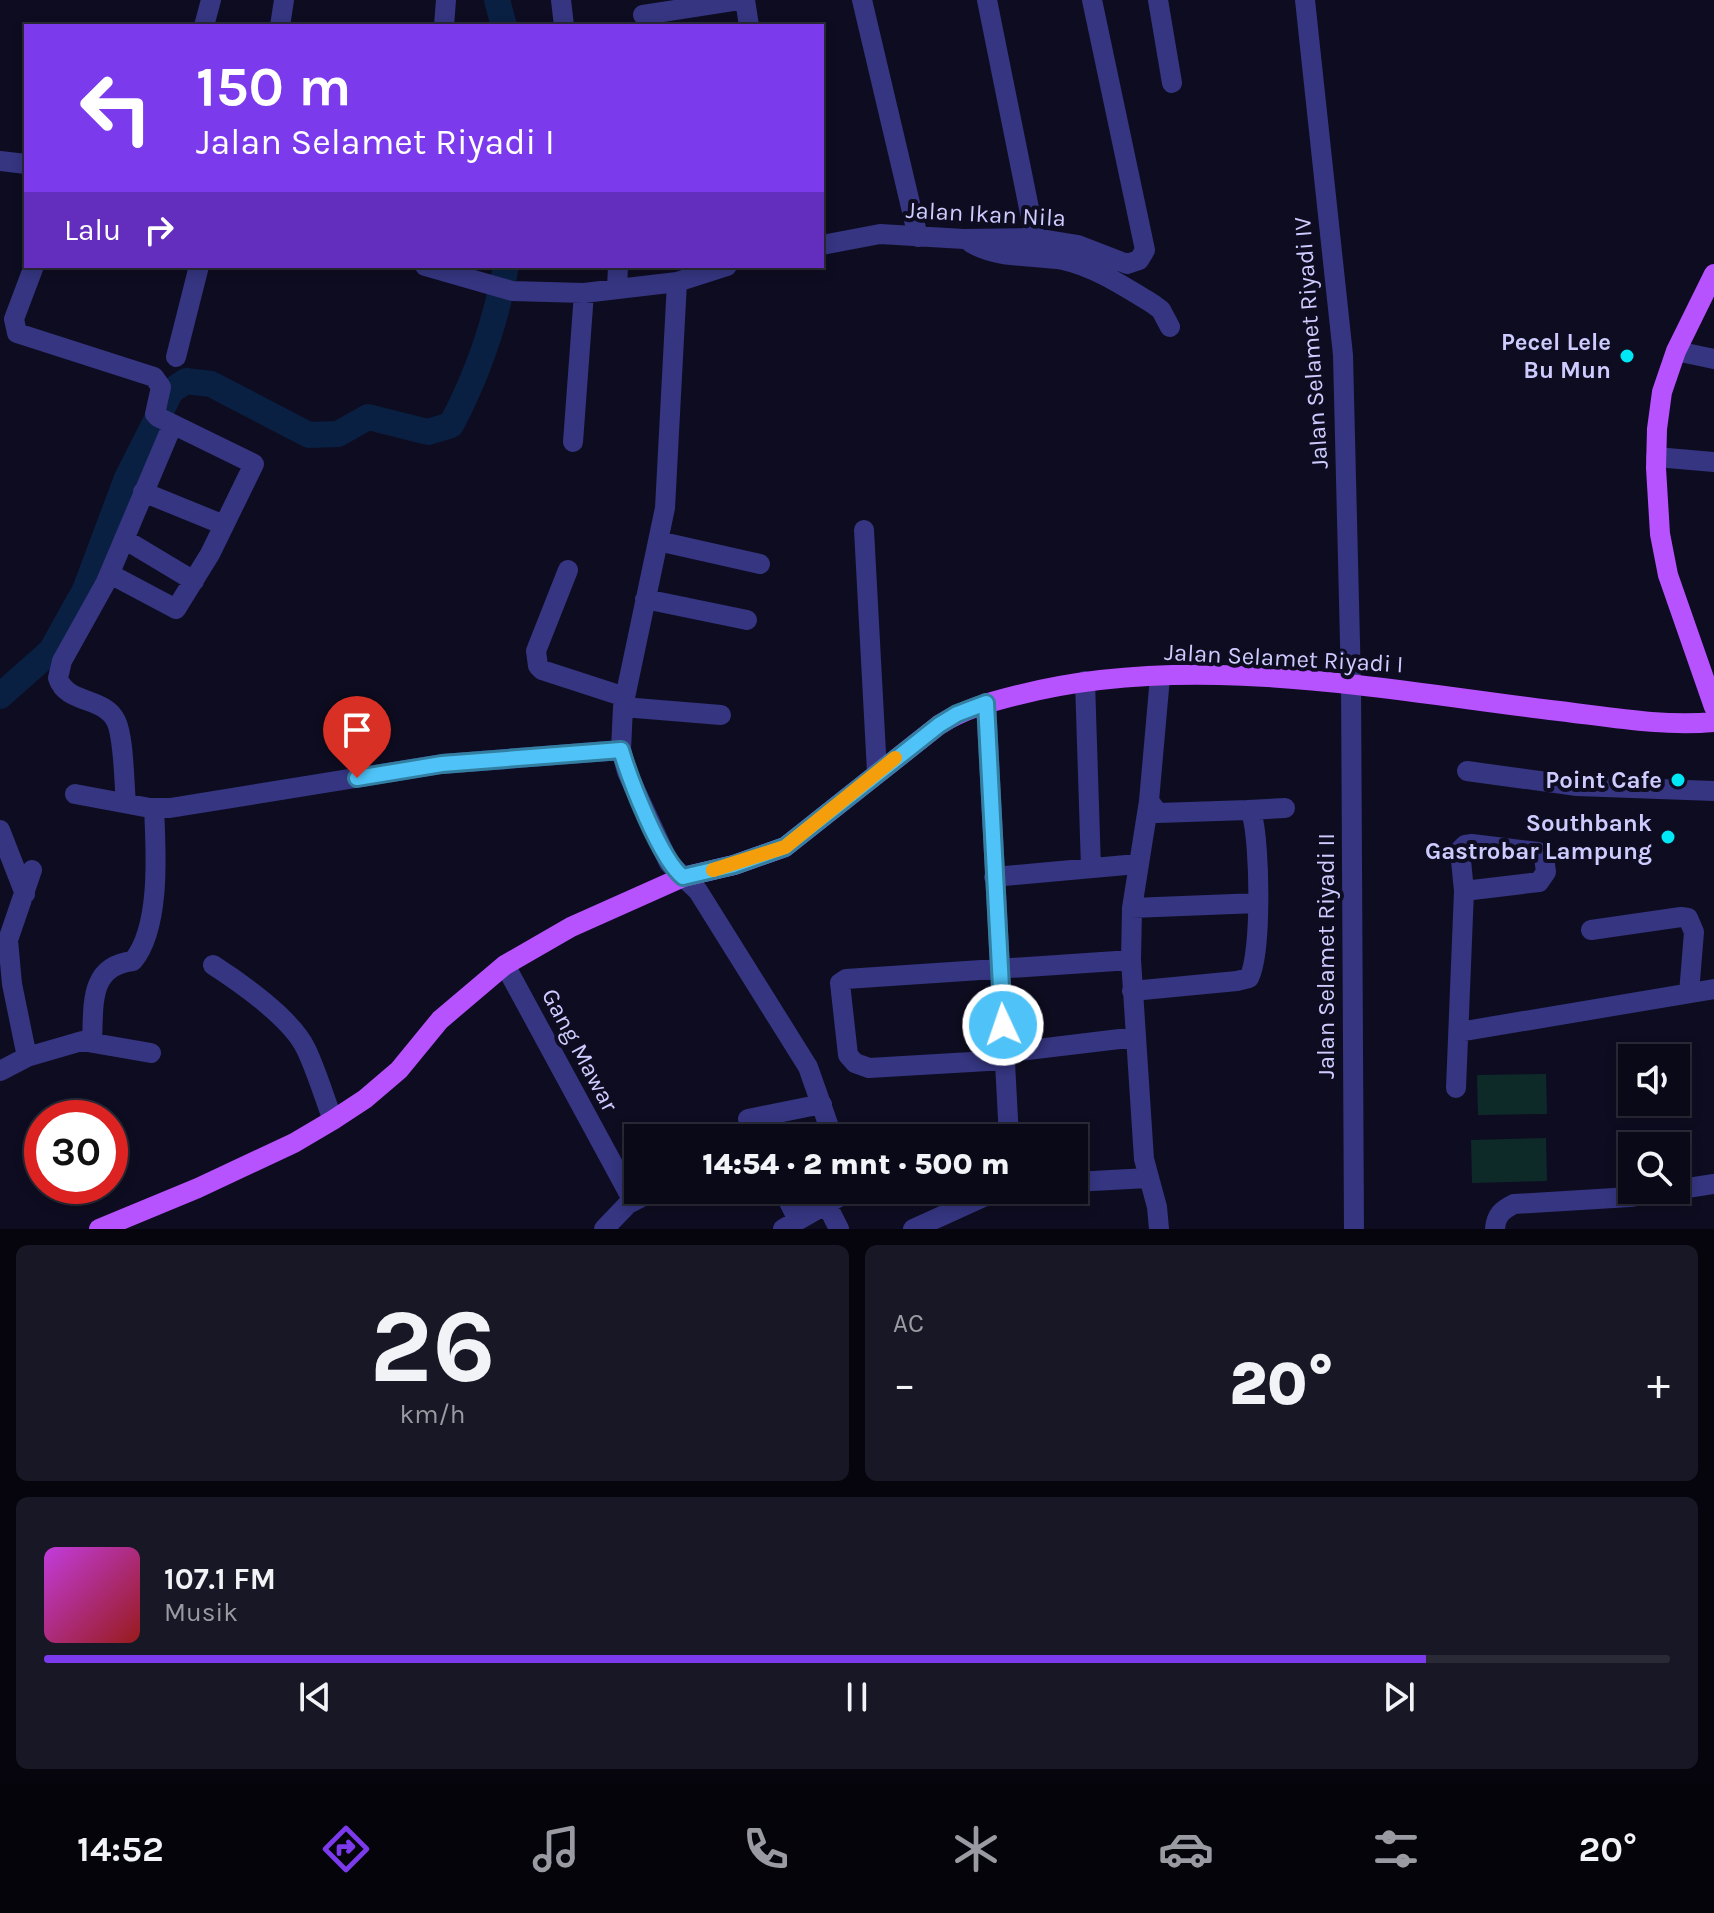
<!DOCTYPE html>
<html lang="id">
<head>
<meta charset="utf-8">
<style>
  body { margin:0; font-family:Karla,sans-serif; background:#181725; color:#f1f3f6; height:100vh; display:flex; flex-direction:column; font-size:30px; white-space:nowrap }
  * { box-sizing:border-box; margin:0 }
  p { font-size:26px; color:#999aa2 }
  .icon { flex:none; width:44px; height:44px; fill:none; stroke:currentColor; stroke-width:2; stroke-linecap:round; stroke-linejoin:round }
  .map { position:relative; height:1229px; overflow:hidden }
  .side { display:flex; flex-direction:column; gap:16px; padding:16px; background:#06050d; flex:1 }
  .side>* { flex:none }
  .top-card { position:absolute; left:24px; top:24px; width:800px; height:244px; border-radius:0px; box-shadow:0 4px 12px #0003,0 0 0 2px #2a2a37; background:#7c3aed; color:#fff; overflow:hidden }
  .fabs { position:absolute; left:1618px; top:1044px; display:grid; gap:16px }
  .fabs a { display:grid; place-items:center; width:72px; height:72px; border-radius:0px; background:#0a0918; box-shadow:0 4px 12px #0003,0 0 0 2px #2a2a37; font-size:40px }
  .speed { position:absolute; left:24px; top:1100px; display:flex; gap:16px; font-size:40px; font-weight:700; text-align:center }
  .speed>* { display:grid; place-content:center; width:104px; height:104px; border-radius:50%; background:#0a0918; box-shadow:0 4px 12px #0003,0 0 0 2px #2a2a37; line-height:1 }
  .speed .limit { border:12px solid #d22; background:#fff; color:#111 }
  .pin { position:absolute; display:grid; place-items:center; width:68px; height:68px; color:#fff; margin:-82px -34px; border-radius:50% 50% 50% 0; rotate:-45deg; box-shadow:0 0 8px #0007 }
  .pin .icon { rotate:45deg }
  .me { position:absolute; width:88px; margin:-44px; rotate:357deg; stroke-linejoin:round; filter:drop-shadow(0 0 6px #0008) }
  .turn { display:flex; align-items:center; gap:28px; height:168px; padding:0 40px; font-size:36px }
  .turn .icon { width:104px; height:104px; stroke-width:2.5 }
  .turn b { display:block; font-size:56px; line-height:68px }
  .then { display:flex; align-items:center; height:76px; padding:0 40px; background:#0003; gap:16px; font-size:30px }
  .big { font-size:60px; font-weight:800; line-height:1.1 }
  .side .widget { flex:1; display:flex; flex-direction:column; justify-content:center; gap:12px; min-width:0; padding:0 28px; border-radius:12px; background:#181725 }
  .side .dial { align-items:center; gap:0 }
  .dial b { font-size:104px; line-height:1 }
  .song { display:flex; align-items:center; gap:24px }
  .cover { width:96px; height:96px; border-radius:12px; background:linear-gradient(135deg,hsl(290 70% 55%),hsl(0 70% 35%)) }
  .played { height:8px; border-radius:4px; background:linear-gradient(90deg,#7c3aed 85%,#2a2a37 85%) }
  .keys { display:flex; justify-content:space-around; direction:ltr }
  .heat { display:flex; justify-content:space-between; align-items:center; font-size:44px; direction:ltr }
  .side .tiles { flex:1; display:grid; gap:16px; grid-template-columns:1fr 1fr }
  .widget:last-child { grid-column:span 2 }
  .trip { position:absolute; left:624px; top:1124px; width:464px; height:80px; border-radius:0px; background:#0a0918; box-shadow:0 4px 12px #0003,0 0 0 2px #2a2a37; font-weight:800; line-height:80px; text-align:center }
  .menu { display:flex; height:128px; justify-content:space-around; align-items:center; background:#04040a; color:#999aa2 }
  .menu .icon { width:56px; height:56px }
  .menu .current { color:#7c3aed }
  .menu b { font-size:36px; color:#f1f3f6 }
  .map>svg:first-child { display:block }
  .garden { fill:#0e2a28 }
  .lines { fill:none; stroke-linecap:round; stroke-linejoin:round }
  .river { stroke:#092042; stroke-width:26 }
  .minor { stroke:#353581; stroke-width:20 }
  .major { stroke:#b752ff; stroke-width:20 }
  .route-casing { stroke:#337fa1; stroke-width:20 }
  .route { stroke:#4fc3f7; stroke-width:14 }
  .slow { stroke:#f59e0b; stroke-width:14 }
  .poi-dot { fill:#00e8f6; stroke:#0e0c20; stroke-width:3 }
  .labels { text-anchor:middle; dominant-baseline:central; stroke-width:8; stroke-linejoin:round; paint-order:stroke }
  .street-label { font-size:24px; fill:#cecbff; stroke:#0e0c20 }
  .poi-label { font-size:24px; font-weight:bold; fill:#cecbff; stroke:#0e0c20; text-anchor:end }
</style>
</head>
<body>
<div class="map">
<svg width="1714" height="1229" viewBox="0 0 1714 1229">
  <rect width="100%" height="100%" fill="#0e0c20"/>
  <path class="garden" d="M 1546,1074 L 1547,1114 L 1478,1115 L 1477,1075 Z
    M 1546,1138 L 1547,1181 L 1472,1183 L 1471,1140 Z"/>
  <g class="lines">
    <path class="river" d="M 497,0 L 504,26
      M 0,696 L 51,651 L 85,590 L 127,478 L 171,391 L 186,381 L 211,384 L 309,435 L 338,434 L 368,417 L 428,432 L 451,425 C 477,376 496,321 506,266"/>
    <path class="minor" d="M 561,0 L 564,26
      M 745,0 L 749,26
      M 862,0 L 918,237
      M 987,0 L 1035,238
      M 1158,0 L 1172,83
      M 1305,0 L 1343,355 L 1351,683 L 1354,1229
      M 643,15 L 739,0
      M 204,26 L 211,0
      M 280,26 L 284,0
      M 444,26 L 446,0
      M 0,161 L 26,164
      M 971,243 C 998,259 1033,255 1063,260 C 1095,267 1125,287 1153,304 L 1161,310 L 1170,327
      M 822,245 L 880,234 L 964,239 L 1035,238 L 1078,245 L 1127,264 L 1139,260 L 1145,250 L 1092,0
      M 34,266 L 14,319 L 17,333 L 154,377 L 161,387 L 155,414 L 158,417 L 254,464 L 210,554 L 176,609 L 110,574
      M 425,266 L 512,291 L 584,293 L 677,282 L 727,266
      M 677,282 L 665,508 L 623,707 L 621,750 L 627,772 L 669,863 L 698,891 L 808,1067 L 833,1138
      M 617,289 L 618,266
      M 1676,351 L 1714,359
      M 176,357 L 199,266
      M 573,442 L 584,293
      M 1656,457 L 1714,462
      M 143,492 L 224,525
      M 864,530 L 877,772
      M 124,539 L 194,581
      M 658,541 L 760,564
      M 568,570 L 536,651 L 538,666 L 542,670 L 625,697
      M 645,599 L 747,620
      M 1085,681 L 1091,868
      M 986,703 L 1009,1138
      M 623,707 L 721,715
      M 1467,771 L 1577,786 L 1714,791
      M 75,794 L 150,808 L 170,808 L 442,764 L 621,750
      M 126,803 C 124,783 124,737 116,721 C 104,696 67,705 58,678 L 62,661 L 106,582 L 172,426
      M 1248,810 L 1285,808
      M 0,830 L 25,894
      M 994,877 L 1137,864
      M 1132,908 L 1258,903
      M 1591,930 L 1681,917 L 1688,918 L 1694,932 L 1689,993
      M 213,965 C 241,983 292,1019 306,1049 C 317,1072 324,1097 333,1120
      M 505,965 L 633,1201
      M 1132,991 L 1237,981 L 1249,978 C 1262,953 1260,844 1252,815 L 1248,810 L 1158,813 L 1149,801
      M 1459,1032 L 1714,989
      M 92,1041 C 94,1006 88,966 133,961 C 161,927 156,851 154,808
      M 1004,1053 L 1136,1037
      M 27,1057 L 12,984 L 8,940 L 32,870
      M 1005,1060 L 869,1068 L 855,1063 L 848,1055 L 840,983 L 846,979 L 1131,960
      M 0,1071 L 27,1057 L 82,1041 L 151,1053
      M 1456,1088 L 1464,891 L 1460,850 L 1465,845 L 1472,844 L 1538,852 L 1544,857 L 1546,872 L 1539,882 L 1464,891
      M 758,1138 L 748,1119 L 822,1104
      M 1074,1182 L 1148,1178
      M 783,1190 L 798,1220
      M 826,1203 L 839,1229
      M 604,1229 L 628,1204 L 655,1190
      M 783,1229 L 851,1190
      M 913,1229 L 999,1190
      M 1159,1229 L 1157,1207 L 1144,1159 L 1131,960 L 1132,908 L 1149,801 L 1160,677
      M 1495,1229 C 1496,1215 1502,1210 1514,1204 L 1630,1197 L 1714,1184"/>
    <path class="major" d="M 1714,274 L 1676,351 L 1662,392 L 1657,429 L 1656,468 L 1660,534 L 1668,575 L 1714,707
      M 99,1229 L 198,1188 L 294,1143 L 333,1120 L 365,1099 L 399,1070 L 440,1020 L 505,965 L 571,927 L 683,877 L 734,865 L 785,847 L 939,725 C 964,709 990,702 1018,695 C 1188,651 1379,689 1550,710 C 1604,716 1660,727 1714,722"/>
  </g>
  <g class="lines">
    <defs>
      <path id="route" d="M 357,778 L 442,764 L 621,750 C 630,780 660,859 683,877 L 734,865 L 785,847 L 939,725 L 957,714 L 986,703 L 1003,1025"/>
    </defs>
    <use href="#route" class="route-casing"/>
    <use href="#route" class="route"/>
    <path class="slow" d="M 713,870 L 785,847 L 895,758"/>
  </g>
  <g class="poi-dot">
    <circle cx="1627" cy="356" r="8"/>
    <circle cx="1678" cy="780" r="8"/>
    <circle cx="1668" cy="837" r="8"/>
  </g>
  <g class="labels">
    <g class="street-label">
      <text transform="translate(986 214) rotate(3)">Jalan Ikan Nila</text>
      <text transform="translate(1311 343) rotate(-94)">Jalan Selamet Riyadi IV</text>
      <text transform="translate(1284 658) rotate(3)">Jalan Selamet Riyadi I</text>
      <text transform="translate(1326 956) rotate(-90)">Jalan Selamet Riyadi II</text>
      <text transform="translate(580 1050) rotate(62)">Gang Mawar</text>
    </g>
    <g class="poi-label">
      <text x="1611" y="342">Pecel Lele<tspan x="1611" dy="28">Bu Mun</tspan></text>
      <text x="1662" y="780">Point Cafe</text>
      <text x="1652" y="823">Southbank<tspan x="1652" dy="28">Gastrobar Lampung</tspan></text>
    </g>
  </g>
</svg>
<div class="fabs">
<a><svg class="icon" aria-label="sound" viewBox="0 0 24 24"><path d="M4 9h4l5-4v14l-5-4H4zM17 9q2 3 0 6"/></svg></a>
<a><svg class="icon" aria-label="search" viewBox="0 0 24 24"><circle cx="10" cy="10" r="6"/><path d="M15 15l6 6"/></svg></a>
</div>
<div class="speed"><div class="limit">30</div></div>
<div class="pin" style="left:357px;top:778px;background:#d93025"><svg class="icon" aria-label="arrive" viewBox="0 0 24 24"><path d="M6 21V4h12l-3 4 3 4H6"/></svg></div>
<svg class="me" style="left:1003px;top:1025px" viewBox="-20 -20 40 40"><circle r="17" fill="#4fc3f7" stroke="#fff" stroke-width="3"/><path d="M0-11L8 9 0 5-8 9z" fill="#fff"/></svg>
<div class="trip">14:54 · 2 mnt · 500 m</div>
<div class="top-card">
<div class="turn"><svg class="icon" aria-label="left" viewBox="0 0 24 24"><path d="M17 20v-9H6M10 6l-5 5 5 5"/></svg><div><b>150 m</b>Jalan Selamet Riyadi I</div></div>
<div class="then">Lalu<svg class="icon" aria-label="right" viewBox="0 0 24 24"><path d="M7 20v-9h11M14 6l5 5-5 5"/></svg></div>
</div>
</div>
<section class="side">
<div class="tiles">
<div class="widget dial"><b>26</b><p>km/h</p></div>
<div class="widget"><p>AC</p>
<div class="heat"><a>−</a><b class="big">20°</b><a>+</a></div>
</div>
<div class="widget">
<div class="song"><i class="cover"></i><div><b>107.1 FM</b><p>Musik</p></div></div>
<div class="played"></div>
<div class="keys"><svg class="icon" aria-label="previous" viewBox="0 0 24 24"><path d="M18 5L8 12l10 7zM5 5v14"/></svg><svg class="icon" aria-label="pause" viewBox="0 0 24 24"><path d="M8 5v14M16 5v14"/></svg><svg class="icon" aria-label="next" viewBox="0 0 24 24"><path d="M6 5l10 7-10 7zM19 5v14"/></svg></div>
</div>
</div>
</section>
<nav class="menu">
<b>14:52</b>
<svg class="icon current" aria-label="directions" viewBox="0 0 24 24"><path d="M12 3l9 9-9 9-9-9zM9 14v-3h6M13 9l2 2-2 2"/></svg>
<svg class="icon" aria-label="music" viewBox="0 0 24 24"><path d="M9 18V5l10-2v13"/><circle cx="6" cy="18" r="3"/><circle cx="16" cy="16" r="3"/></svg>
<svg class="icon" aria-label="phone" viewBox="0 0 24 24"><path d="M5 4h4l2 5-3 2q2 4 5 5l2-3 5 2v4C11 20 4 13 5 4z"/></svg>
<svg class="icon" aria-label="climate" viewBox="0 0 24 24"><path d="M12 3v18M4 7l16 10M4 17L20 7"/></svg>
<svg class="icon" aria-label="car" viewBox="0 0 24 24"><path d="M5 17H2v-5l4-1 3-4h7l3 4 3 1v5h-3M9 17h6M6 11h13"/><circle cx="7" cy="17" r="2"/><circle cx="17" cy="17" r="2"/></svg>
<svg class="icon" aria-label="filters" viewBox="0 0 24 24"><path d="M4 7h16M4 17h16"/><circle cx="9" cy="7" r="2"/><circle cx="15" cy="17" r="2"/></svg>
<b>20°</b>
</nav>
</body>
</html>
